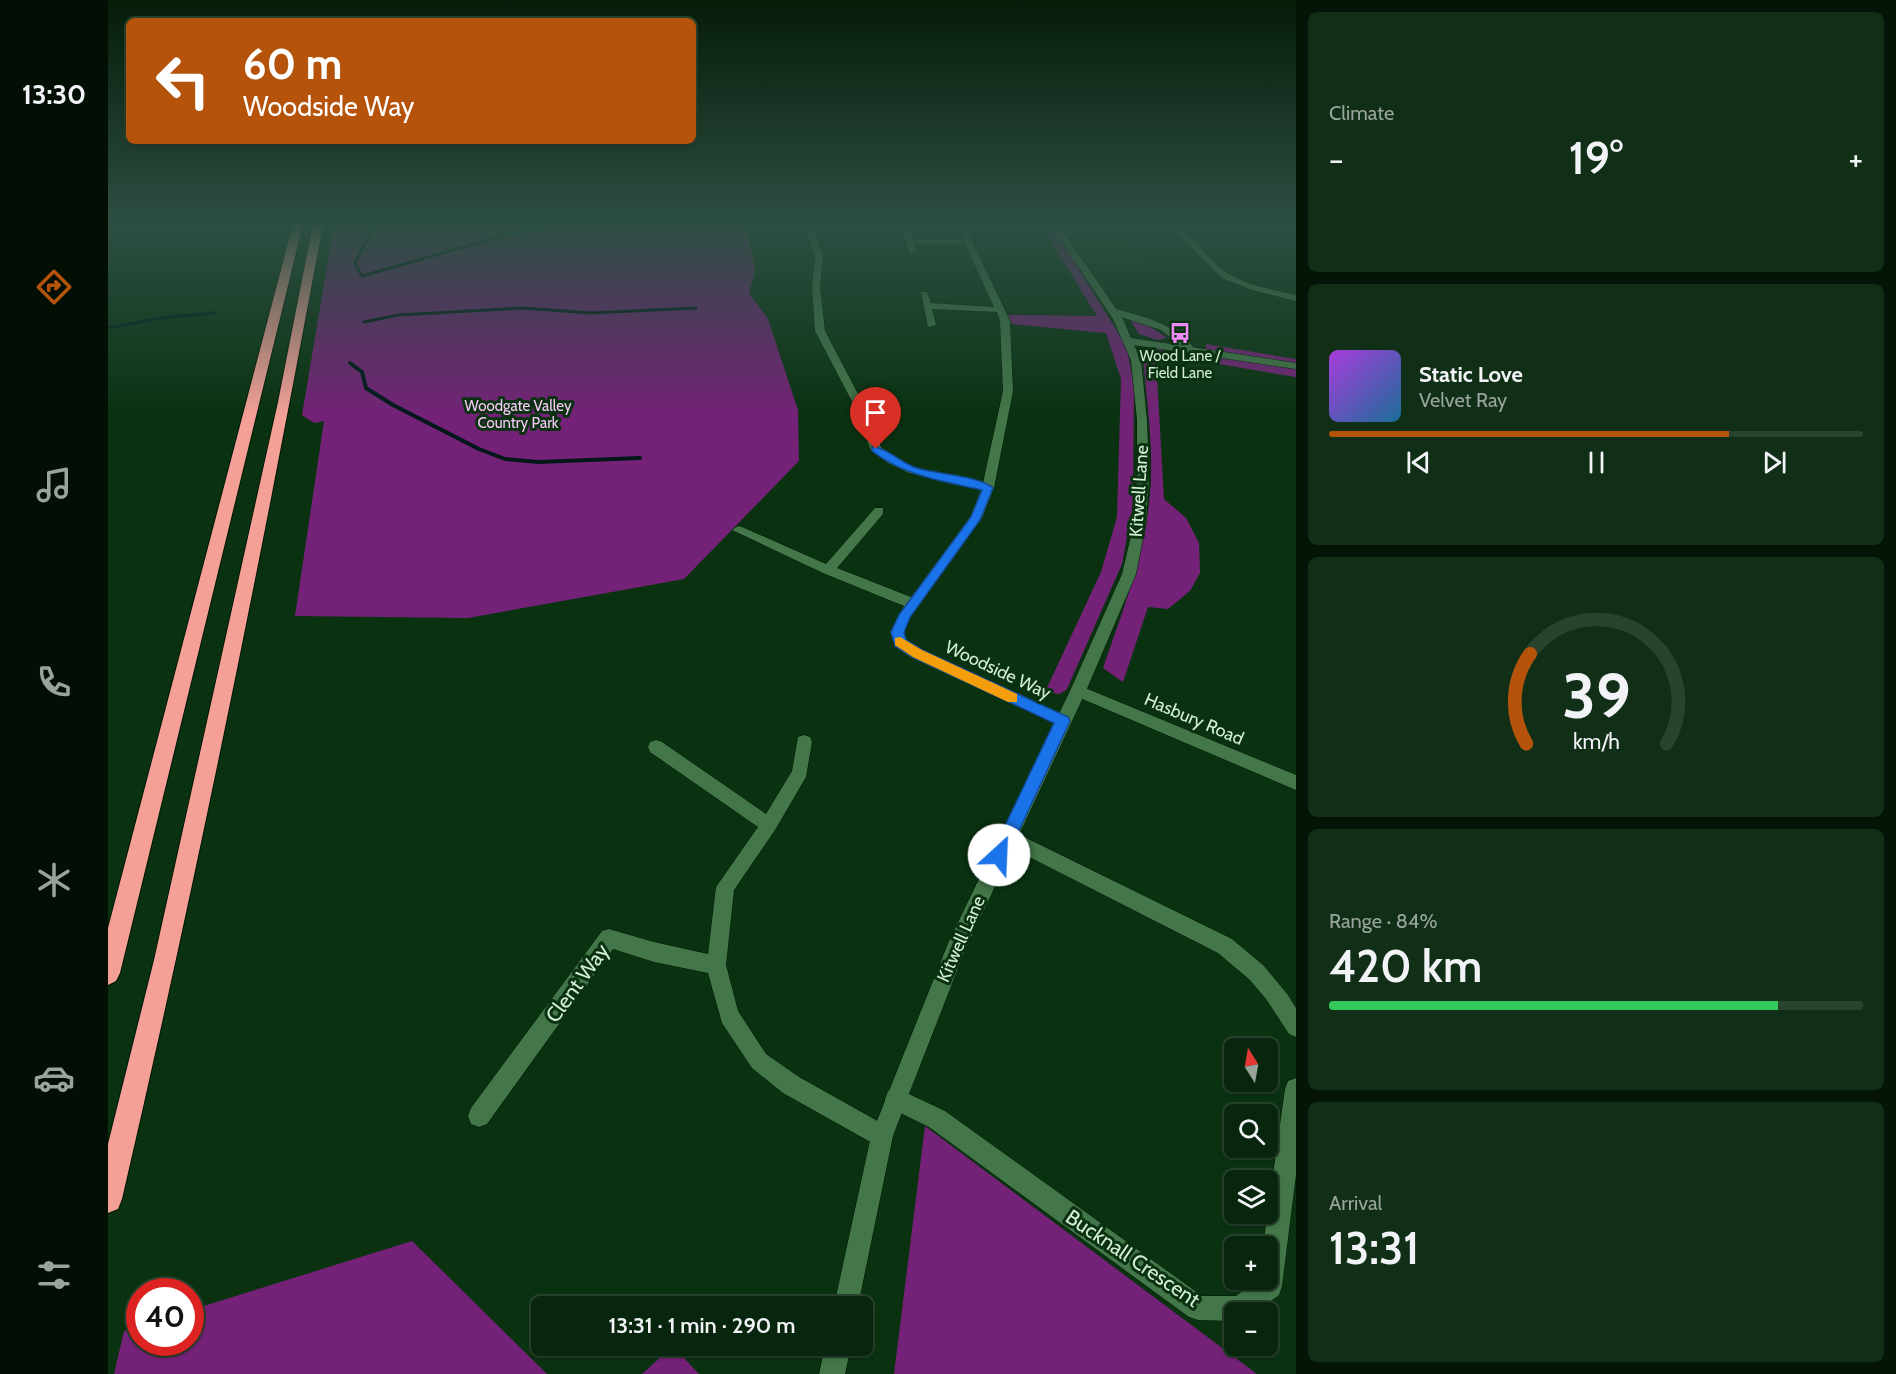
<!DOCTYPE html>
<html lang="en">
<head>
<meta charset="utf-8">
<style>
  body { margin:0; font-family:Cabin,sans-serif; background:#112e16; color:#f1f3f6; height:100vh; display:flex; flex-direction:column; font-size:22px; white-space:nowrap }
  * { box-sizing:border-box; margin:0 }
  p { font-size:20px; color:#98a59d }
  .icon { flex:none; width:33px; height:33px; fill:none; stroke:currentColor; stroke-width:2; stroke-linecap:round; stroke-linejoin:round }
  .map { position:relative; flex:1; overflow:hidden }
  .sheet { display:flex; flex-direction:column; gap:12px; padding:12px; background:#041507; width:600px }
  .sheet>* { flex:none }
  .hud { position:absolute; left:18px; top:18px; width:570px; height:126px; border-radius:9px; box-shadow:0 2px 4px #0004,0 0 0 2px #29432e; background:#b45309; color:#fff; overflow:hidden }
  .needle { width:39px; rotate:349deg }
  .controls { position:absolute; left:1116px; top:1038px; display:grid; gap:12px }
  .controls a { display:grid; place-items:center; width:54px; height:54px; border-radius:9px; background:#08260d; box-shadow:0 2px 4px #0004,0 0 0 2px #29432e; font-size:30px }
  .speed { position:absolute; left:18px; top:1278px; display:flex; gap:12px; font-size:30px; font-weight:700; text-align:center }
  .speed>* { display:grid; place-content:center; width:78px; height:78px; border-radius:50%; background:#08260d; box-shadow:0 2px 4px #0004,0 0 0 2px #29432e; line-height:1 }
  .speed .limit { border:9px solid #d22; background:#fff; color:#111 }
  .pin { position:absolute; display:grid; place-items:center; width:51px; height:51px; color:#fff; margin:-62px -26px; border-radius:50% 50% 50% 0; rotate:-45deg; box-shadow:0 0 6px #0007 }
  .pin .icon { rotate:45deg }
  .me { position:absolute; width:66px; margin:-33px; rotate:25deg; stroke-linejoin:round; filter:drop-shadow(0 0 4px #0008) }
  .turn { display:flex; align-items:center; gap:21px; height:126px; padding:0 18px; font-size:27px }
  .turn .icon { width:78px; height:78px; stroke-width:2.5 }
  .turn b { display:block; font-size:42px; line-height:51px }
  .big { font-size:45px; font-weight:600; line-height:1.1 }
  .sheet .card { flex:1; display:flex; flex-direction:column; justify-content:center; gap:9px; min-width:0; padding:0 21px; border-radius:9px; background:#112e16 }
  .sheet .dial { align-items:center; gap:0 }
  .dial svg { height:156px; overflow:visible; fill:none; stroke:#29432e; stroke-width:7; stroke-linecap:round; text-anchor:middle }
  .dial text { fill:#f1f3f6; stroke:none }
  .song { display:flex; align-items:center; gap:18px }
  .cover { width:72px; height:72px; border-radius:9px; background:linear-gradient(135deg,hsl(280 70% 55%),hsl(200 70% 35%)) }
  .played { height:6px; border-radius:3px; background:linear-gradient(90deg,#b45309 75%,#29432e 75%) }
  .keys { display:flex; justify-content:space-around; direction:ltr }
  .heat { display:flex; justify-content:space-between; align-items:center; font-size:33px; direction:ltr }
  .charge { height:9px; border-radius:4px; background:linear-gradient(90deg,#34c759 84%,#29432e 0) }
  .trip { position:absolute; left:423px; top:1296px; width:342px; height:60px; border-radius:9px; background:#08260d; box-shadow:0 2px 4px #0004,0 0 0 2px #29432e; font-weight:600; line-height:60px; text-align:center }
  main { display:flex; flex:1; min-height:0 }
  .tabs { display:flex; flex-direction:column; width:108px; justify-content:space-around; align-items:center; background:#030f05; color:#98a59d }
  .tabs .icon { width:42px; height:42px }
  .tabs .on { color:#b45309 }
  .tabs b { font-size:27px; color:#f1f3f6 }
  .map>svg:first-child { display:block }
  .built { fill:#0f3d17 }
  .green { fill:#742277 }
  .lines { fill:none; stroke-linecap:round; stroke-linejoin:round }
  .stream-far1 { stroke:#00171a; stroke-width:3 }
  .stream { stroke:#00171a; stroke-width:4 }
  .minor-casing { stroke:#001703; stroke-width:1 }
  .tertiary-casing { stroke:#001703; stroke-width:1 }
  .motorway-casing { stroke:#001703; stroke-width:2 }
  .minor { fill:#437648; fill-rule:evenodd }
  .tertiary { fill:#437648; fill-rule:evenodd }
  .motorway { fill:#f4a097; fill-rule:evenodd }
  .route { fill:#1a73e8; stroke:#114b97; stroke-width:1.5 }
  .slow { fill:#f59e0b }
  .labels { text-anchor:middle; dominant-baseline:central; stroke-width:6; stroke-linejoin:round; paint-order:stroke }
  .far-poi-label { font-size:15px; fill:#d3eed4; stroke:#0a3211 }
  .far-park-label { font-size:15px; fill:#f7c9f7; stroke:#0a3211 }
  .street-label { font-size:18px; fill:#d3eed4; stroke:#0a3211 }
  .near-street-label { font-size:21px; fill:#d3eed4; stroke:#0a3211 }
</style>
</head>
<body>
<main>
<nav class="tabs">
<b>13:30</b>
<svg class="icon on" aria-label="directions" viewBox="0 0 24 24"><path d="M12 3l9 9-9 9-9-9zM9 14v-3h6M13 9l2 2-2 2"/></svg>
<svg class="icon" aria-label="music" viewBox="0 0 24 24"><path d="M9 18V5l10-2v13"/><circle cx="6" cy="18" r="3"/><circle cx="16" cy="16" r="3"/></svg>
<svg class="icon" aria-label="phone" viewBox="0 0 24 24"><path d="M5 4h4l2 5-3 2q2 4 5 5l2-3 5 2v4C11 20 4 13 5 4z"/></svg>
<svg class="icon" aria-label="climate" viewBox="0 0 24 24"><path d="M12 3v18M4 7l16 10M4 17L20 7"/></svg>
<svg class="icon" aria-label="car" viewBox="0 0 24 24"><path d="M5 17H2v-5l4-1 3-4h7l3 4 3 1v5h-3M9 17h6M6 11h13"/><circle cx="7" cy="17" r="2"/><circle cx="17" cy="17" r="2"/></svg>
<svg class="icon" aria-label="filters" viewBox="0 0 24 24"><path d="M4 7h16M4 17h16"/><circle cx="9" cy="7" r="2"/><circle cx="15" cy="17" r="2"/></svg>
</nav>
<div class="map">
<svg width="1188" height="1374" viewBox="0 0 1188 1374">
  <rect width="100%" height="100%" fill="#0a3211"/>
  <path class="built" d="M 955,224 L 1005,224 L 1036,262 L 982,262 Z"/>
  <path class="green" d="M 226,224 L 638,224 L 647,271 L 641,293 L 660,319 L 690,410 L 691,461 L 576,579 L 360,618 L 187,616 L 216,421 L 206,423 L 194,415 Z
    M 932,224 L 943,224 L 1012,336 L 1020,354 L 1026,386 L 1025,504 L 1014,564 L 959,689 L 952,694 L 937,692 L 993,572 L 1009,517 L 1013,379 L 998,333 L 904,324 L 900,315 L 989,316 Z
    M 1023,321 L 1041,326 L 1059,338 L 1049,340 L 1031,334 Z
    M 1098,344 L 1188,359 L 1188,363 L 1098,349 Z
    M 1049,347 L 1188,369 L 1188,377 L 1057,355 L 1047,349 Z
    M 1035,357 L 1048,359 L 1056,499 L 1078,518 L 1091,543 L 1092,573 L 1082,591 L 1060,609 L 1040,607 L 1015,682 L 995,668 C 1015,611 1036,556 1042,495 C 1046,450 1039,403 1035,357 Z
    M 817,1126 L 1149,1374 L 786,1374 Z
    M 304,1241 L 439,1374 L 6,1374 L 16,1331 L 31,1326 L 32,1342 L 82,1342 L 83,1310 Z
    M 565,1346 L 591,1374 L 534,1374 Z"/>
  <g class="lines">
    <path class="stream-far1" d="M 267,224 L 247,263 L 254,276 L 405,233
      M 408,233 L 449,224
      M 256,322 L 290,315 L 415,308 L 483,313 L 588,308
      M 0,328 L 52,318 L 107,313"/>
    <path class="stream" d="M 242,363 L 254,372 L 258,388 L 285,405 L 371,449 L 397,459 L 430,462 L 532,458"/>
    <defs>
      <path id="minor" d="M 693,224 L 701,224 L 707,232 L 715,257 L 712,287 L 717,331 L 759,411 L 773,447 L 788,459 L 809,468 L 875,483 L 895,391 L 892,321 L 889,312 L 824,309 L 828,325 L 820,327 L 813,292 L 819,292 L 823,303 L 886,307 L 857,244 L 806,243 L 809,252 L 802,254 L 792,225 L 799,224 L 805,239 L 855,240 L 848,224 L 856,224 L 902,321 L 905,391 L 886,488 L 874,518 L 803,617 L 796,632 L 798,640 L 814,650 L 960,717 L 963,721 L 960,725 L 950,725 L 804,658 L 787,647 L 782,632 L 796,606 L 715,573 L 624,530 L 630,526 L 634,527 L 718,564 L 767,508 L 775,508 L 775,514 L 729,568 L 803,597 L 862,517 L 873,490 L 801,473 L 780,463 L 762,449 L 749,411 L 707,331 L 704,287 L 707,257 L 699,232 Z
        M 1053,224 C 1085,224 1097,261 1122,275 C 1142,286 1166,290 1188,295 L 1188,301 L 1144,290 L 1114,278 L 1076,240 Z
        M 1004,308 C 1034,316 1066,323 1086,348 L 1078,350 L 1053,330 L 1001,313 L 1001,309 Z
        M 970,685 L 1188,775 L 1188,790 L 965,695 L 962,691 L 965,687 Z
        M 696,735 L 702,737 L 704,742 L 698,777 L 667,830 L 626,890 L 618,965 L 630,1011 L 658,1054 L 691,1077 L 782,1128 L 785,1136 L 782,1144 L 774,1147 L 766,1144 L 675,1093 L 644,1068 L 614,1023 L 600,973 L 546,962 L 505,949 L 379,1124 L 371,1127 L 363,1124 L 360,1116 L 363,1108 L 494,931 L 501,929 L 546,942 L 600,954 L 608,887 L 650,827 L 542,752 L 540,747 L 542,742 L 548,740 L 554,742 L 658,814 L 684,771 L 690,737 Z
        M 900,829 L 1124,939 L 1156,966 L 1180,995 L 1188,1008 L 1188,1037 L 1181,1034 L 1158,999 L 1142,980 L 1110,953 L 894,843 L 891,837 L 894,831 Z
        M 1188,1078 L 1188,1175 L 1174,1286 L 1171,1295 L 1148,1312 L 1126,1312 L 1126,1321 L 1090,1320 L 1081,1317 L 821,1127 L 780,1107 L 777,1099 L 780,1091 L 788,1088 L 837,1111 L 1094,1296 L 1128,1296 L 1150,1280 L 1160,1280 L 1160,1246 L 1155,1246 L 1177,1089 L 1180,1081 Z"/>
      <path id="tertiary" d="M 942,224 L 950,224 L 1015,319 L 1023,338 L 1188,363 L 1188,369 L 1026,345 L 1033,360 L 1039,420 L 1041,480 L 1038,523 L 1028,574 L 978,691 L 856,953 L 799,1099 L 785,1136 L 750,1306 L 726,1306 L 763,1136 L 841,941 L 962,691 L 1014,574 L 1026,523 L 1029,480 L 1029,420 L 1023,360 L 1005,319 Z
        M 717,1346 L 743,1346 L 737,1374 L 711,1374 Z"/>
      <path id="motorway" d="M 185,224 L 195,224 L 12,973 L 8,981 L 0,985 L 0,928 Z
        M 205,224 L 215,224 C 155,550 89,876 14,1199 L 10,1209 L 0,1213 L 0,1144 L 46,960 L 170,402 Z"/>
    </defs>
    <use href="#minor" class="minor-casing"/>
    <use href="#tertiary" class="tertiary-casing"/>
    <use href="#motorway" class="motorway-casing"/>
    <use href="#minor" class="minor"/>
    <use href="#tertiary" class="tertiary"/>
    <use href="#motorway" class="motorway"/>
  </g>
  <linearGradient id="sky" x2="0" y2="1"><stop stop-color="#061c09"/><stop offset="0.54" stop-color="#2d4f43"/><stop offset="1" stop-color="#2d4f43" stop-opacity="0"/></linearGradient>
  <rect width="1188" height="416" fill="url(#sky)"/>
  <path class="route" d="M 764,447 C 774,445 797,465 809,468 C 828,474 872,476 885,488 L 872,520 L 802,617 L 796,632 L 798,640 L 814,650 L 960,717 L 962,721 L 897,861 L 891,863 L 885,861 L 883,855 L 946,723 L 805,657 L 787,646 L 783,632 L 791,615 L 863,517 L 874,490 C 835,481 796,476 764,451 Z"/>
  <path class="slow" d="M 792,637 L 814,650 L 909,694 L 909,702 L 900,702 L 805,657 L 787,645 L 787,638 Z"/>
  <defs>
    <symbol id="bus-bare" viewBox="-9 -9 18 18"><path d="M-5-6H5V4H4V6H2V4H-2V6H-4V4H-5ZM-3.5-4V0h7V-4ZM-3.5 1.2v1.5H-2V1.2ZM2 1.2v1.5H3.5V1.2Z" fill="#f18af4" stroke="#0a3211" stroke-width="2.5" paint-order="stroke"/></symbol>
  </defs>
  <g fill-rule="evenodd">
    <use href="#bus-bare" x="1057" y="318" width="30" height="30"/>
  </g>
  <g class="labels">
    <g class="far-poi-label">
      <text x="1072" y="356">Wood Lane /<tspan x="1072" dy="17">Field Lane</tspan></text>
    </g>
    <g class="far-park-label">
      <text x="410" y="406">Woodgate Valley<tspan x="410" dy="17">Country Park</tspan></text>
    </g>
    <g class="street-label">
      <text transform="translate(1031 491) rotate(-86)">Kitwell Lane</text>
      <text transform="translate(890 670) rotate(25)">Woodside Way</text>
      <text transform="translate(1086 719) rotate(23)">Hasbury Road</text>
      <text transform="translate(853 939) rotate(-66)">Kitwell Lane</text>
    </g>
    <g class="near-street-label">
      <text transform="translate(469 983) rotate(-54)">Clent Way</text>
      <text transform="translate(1025 1258) rotate(34)">Bucknall Crescent</text>
    </g>
  </g>
</svg>
<div class="controls">
<a><svg class="needle" viewBox="-14 -14 28 28"><path d="M0-13l5 13h-10z" fill="#e53935"/><path d="M0 13l5-13h-10z" fill="#98a59d"/></svg></a>
<a><svg class="icon" aria-label="search" viewBox="0 0 24 24"><circle cx="10" cy="10" r="6"/><path d="M15 15l6 6"/></svg></a>
<a><svg class="icon" aria-label="layers" viewBox="0 0 24 24"><path d="M12 4l9 5-9 5-9-5zM3 14l9 5 9-5"/></svg></a>
<a>+</a>
<a>−</a>
</div>
<div class="speed"><div class="limit">40</div></div>
<div class="pin" style="left:768px;top:449px;background:#d93025"><svg class="icon" aria-label="arrive" viewBox="0 0 24 24"><path d="M6 21V4h12l-3 4 3 4H6"/></svg></div>
<svg class="me" style="left:891px;top:855px" viewBox="-20 -20 40 40"><circle r="19" fill="#fff"/><path d="M0-13L10 11 0 6-10 11z" fill="#1a73e8"/></svg>
<div class="trip">13:31 · 1 min · 290 m</div>
<div class="hud">
<div class="turn"><svg class="icon" aria-label="left" viewBox="0 0 24 24"><path d="M17 20v-9H6M10 6l-5 5 5 5"/></svg><div><b>60 m</b>Woodside Way</div></div>
</div>
</div>
<section class="sheet">
<div class="card"><p>Climate</p>
<div class="heat"><a>−</a><b class="big">19°</b><a>+</a></div>
</div>
<div class="card">
<div class="song"><i class="cover"></i><div><b>Static Love</b><p>Velvet Ray</p></div></div>
<div class="played"></div>
<div class="keys"><svg class="icon" aria-label="previous" viewBox="0 0 24 24"><path d="M18 5L8 12l10 7zM5 5v14"/></svg><svg class="icon" aria-label="pause" viewBox="0 0 24 24"><path d="M8 5v14M16 5v14"/></svg><svg class="icon" aria-label="next" viewBox="0 0 24 24"><path d="M6 5l10 7-10 7zM19 5v14"/></svg></div>
</div>
<div class="card dial"><svg viewBox="0 0 100 80">
<path d="M14 69A42 42 0 1 1 86 69"/>
<path d="M14 69A42 42 0 0 1 16 23" stroke="#b45309"/>
<text x="50" y="56" font-size="32" font-weight="700">39</text>
<text x="50" y="72" font-size="11">km/h</text>
</svg></div>
<div class="card"><p>Range · 84%</p><b class="big">420 km</b><div class="charge"></div></div>
<div class="card"><p>Arrival</p><b class="big">13:31</b></div>
</section>
</main>
</body>
</html>
